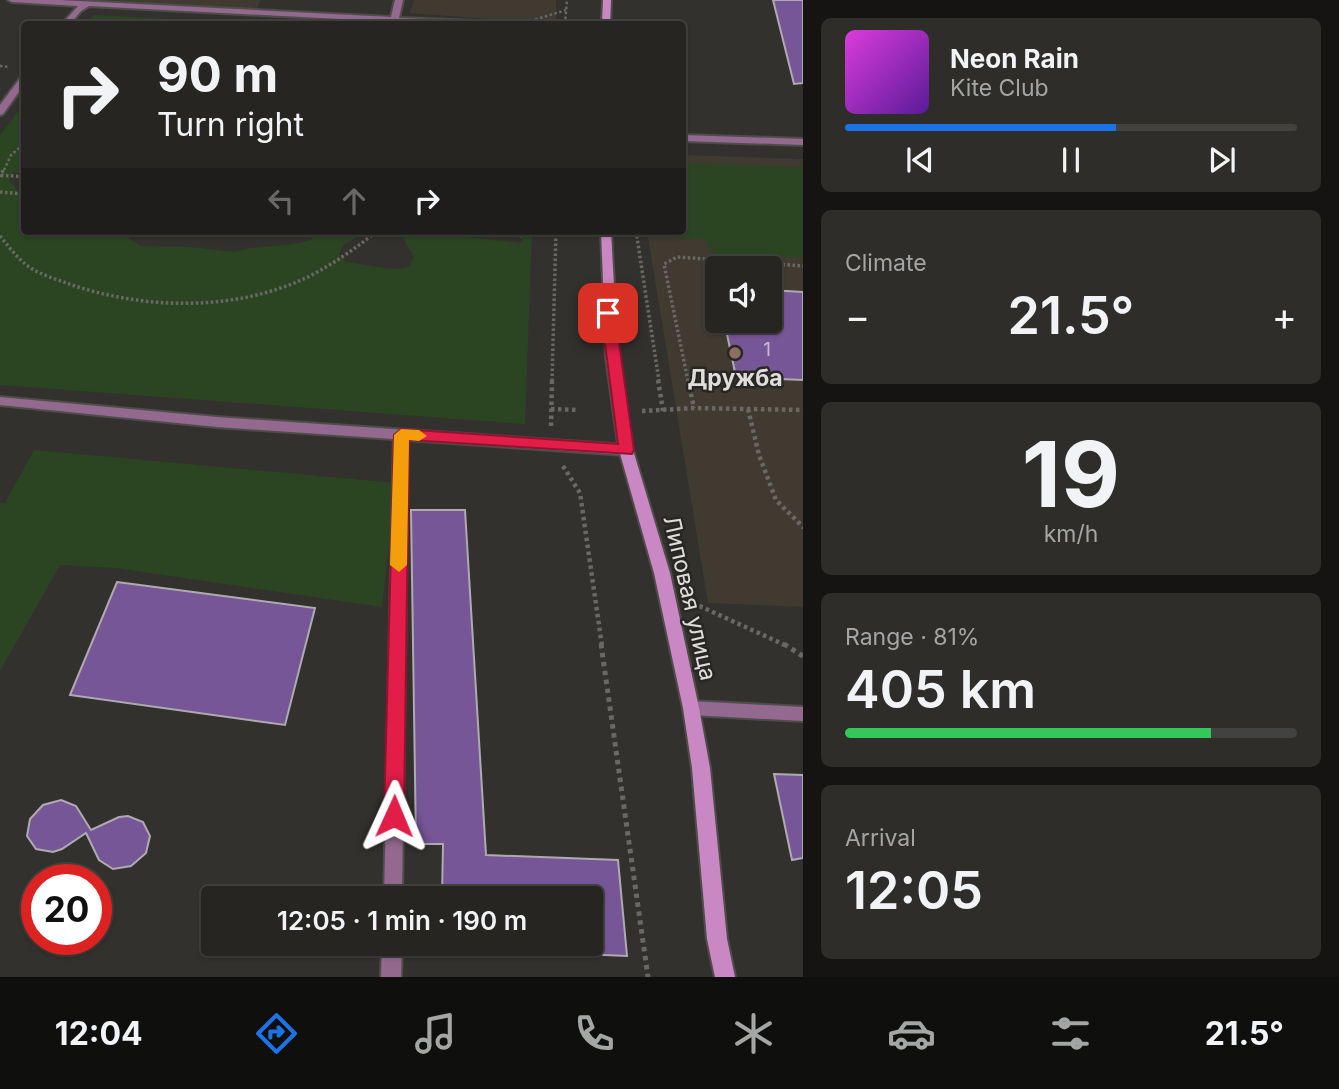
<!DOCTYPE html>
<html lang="en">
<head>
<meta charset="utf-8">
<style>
  body { margin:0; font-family:Inter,sans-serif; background:#2e2d2a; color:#f1f3f6; height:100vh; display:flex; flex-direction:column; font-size:26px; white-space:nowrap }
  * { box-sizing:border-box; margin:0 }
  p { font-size:23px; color:#a4a5a5 }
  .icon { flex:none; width:38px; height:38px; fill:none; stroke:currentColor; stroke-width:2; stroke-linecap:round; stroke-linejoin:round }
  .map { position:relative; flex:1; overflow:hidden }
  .panel { display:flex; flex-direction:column; gap:18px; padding:18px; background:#151413; width:536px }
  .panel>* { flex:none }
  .top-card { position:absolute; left:21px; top:21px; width:665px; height:214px; border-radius:7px; box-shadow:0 2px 5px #0004,0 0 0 2px #424240; background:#262522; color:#f1f3f6; overflow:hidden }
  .controls { position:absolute; left:705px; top:256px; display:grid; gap:14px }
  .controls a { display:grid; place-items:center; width:77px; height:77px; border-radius:7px; background:#262522; box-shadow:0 2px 5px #0004,0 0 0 2px #424240; font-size:35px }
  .speed { position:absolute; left:21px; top:864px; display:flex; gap:14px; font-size:35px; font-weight:700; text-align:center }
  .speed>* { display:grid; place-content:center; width:91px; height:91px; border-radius:50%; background:#262522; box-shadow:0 2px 5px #0004,0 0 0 2px #424240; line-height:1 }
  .speed .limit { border:10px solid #d22; background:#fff; color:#111 }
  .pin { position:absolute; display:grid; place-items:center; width:60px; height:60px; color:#fff; margin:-30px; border-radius:14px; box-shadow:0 4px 10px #0006 }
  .me { position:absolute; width:77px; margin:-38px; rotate:1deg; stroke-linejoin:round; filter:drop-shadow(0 0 5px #0008) }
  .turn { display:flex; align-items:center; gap:24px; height:147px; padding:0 21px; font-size:32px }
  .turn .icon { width:91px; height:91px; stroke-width:2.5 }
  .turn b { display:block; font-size:49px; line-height:60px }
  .lanes { display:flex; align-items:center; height:66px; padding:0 21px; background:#0003; justify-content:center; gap:35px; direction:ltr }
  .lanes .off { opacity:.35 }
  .big { font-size:52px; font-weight:600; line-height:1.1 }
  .panel .widget { flex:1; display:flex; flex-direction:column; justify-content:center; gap:10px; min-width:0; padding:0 24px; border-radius:10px; background:#2e2d2a }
  .panel .dial { align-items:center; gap:0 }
  .dial b { font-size:91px; line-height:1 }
  .song { display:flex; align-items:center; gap:21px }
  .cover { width:84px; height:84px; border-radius:10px; background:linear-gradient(135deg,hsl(300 70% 55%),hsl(270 70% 35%)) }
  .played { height:7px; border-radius:4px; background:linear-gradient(90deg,#1a73e8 60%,#424240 60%) }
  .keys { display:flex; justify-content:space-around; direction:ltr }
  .heat { display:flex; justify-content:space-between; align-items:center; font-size:38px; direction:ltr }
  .charge { height:10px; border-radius:5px; background:linear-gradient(90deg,#34c759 81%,#424240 0) }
  .trip { position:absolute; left:201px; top:886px; width:402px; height:70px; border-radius:7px; background:#262522; box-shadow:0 2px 5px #0004,0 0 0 2px #424240; font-weight:600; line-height:70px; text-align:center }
  .tab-bar { display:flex; height:112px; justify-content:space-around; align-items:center; background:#0f0f0e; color:#a4a5a5 }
  .tab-bar .icon { width:49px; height:49px }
  .tab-bar .on { color:#1a73e8 }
  .tab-bar b { font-size:32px; color:#f1f3f6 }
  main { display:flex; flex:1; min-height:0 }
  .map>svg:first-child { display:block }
  .built { fill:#403a31; fill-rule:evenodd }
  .green { fill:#2b4523 }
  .building { fill:#765697; stroke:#aeabb0; stroke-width:2 }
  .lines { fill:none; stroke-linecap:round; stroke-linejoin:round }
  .lane-casing { stroke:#4f4d49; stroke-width:4 }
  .street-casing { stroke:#4f4d49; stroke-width:4 }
  .secondary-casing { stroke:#4f4d49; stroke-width:4 }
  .path-far3 { stroke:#6a6865; stroke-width:2.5; stroke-dasharray:2.5 2.5; stroke-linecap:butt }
  .path-far2 { stroke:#6a6865; stroke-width:3.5; stroke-dasharray:2.5 2.5; stroke-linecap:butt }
  .path-far1 { stroke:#6a6865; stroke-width:4.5; stroke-dasharray:3.5 3.5; stroke-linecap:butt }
  .path { stroke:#6a6865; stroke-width:5; stroke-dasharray:4.5 4.5; stroke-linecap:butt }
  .lane { fill:#93698f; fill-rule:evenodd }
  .street { fill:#93698f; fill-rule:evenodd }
  .secondary { fill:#c988c4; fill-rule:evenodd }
  .route { fill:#e11d48; stroke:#92132f; stroke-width:2 }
  .slow { fill:#f59e0b }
  .education-dot { fill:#8d6e63; stroke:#292723; stroke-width:2.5 }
  .labels { text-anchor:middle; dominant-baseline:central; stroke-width:5; stroke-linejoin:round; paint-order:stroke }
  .number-label { font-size:19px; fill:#c6bccb }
  .poi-label { font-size:23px; font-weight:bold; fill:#e0dedc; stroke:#292723 }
  .street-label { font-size:23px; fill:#e0dedc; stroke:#292723 }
</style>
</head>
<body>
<main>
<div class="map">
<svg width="804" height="977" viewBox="0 0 804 977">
  <rect width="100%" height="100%" fill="#33312d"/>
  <path class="built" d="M 101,0 L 261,0 L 256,10 L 99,2 Z
    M 414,0 L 556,0 L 556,24 L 410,13 Z
    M 683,155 L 803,159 L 803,607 L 708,603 L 647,231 L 682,231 ZM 718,268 L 770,268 L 770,320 L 718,320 Z"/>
  <path class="green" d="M 94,15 L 264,24 L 170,24 L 114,20 L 86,24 Z
    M 24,104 L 24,174 L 13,172 L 9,180 L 24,199 L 24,231 L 117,231 L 140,246 L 189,247 L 235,252 L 250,248 L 294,244 L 311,240 L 318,231 L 351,231 L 356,238 L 344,244 L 339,254 L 346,262 C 367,264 390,272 409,267 L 414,257 L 403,238 L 408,231 L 522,243 L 522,231 L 532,231 L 525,424 L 0,385 L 0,135 Z
    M 683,163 L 803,167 L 803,258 L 730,257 L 712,253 L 705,239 L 675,238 L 674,231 L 682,231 Z
    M 34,450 L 396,483 L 382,607 L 116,568 L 60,565 L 0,671 L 0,503 L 5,503 Z"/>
  <path class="building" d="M 773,0 L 803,0 L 803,83 L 794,84 Z
    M 770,290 L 803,292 L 803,380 L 736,377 L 724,320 L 770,320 Z
    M 411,510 L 465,510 L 486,855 L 618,860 L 627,956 L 441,948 L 441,943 L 592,943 L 592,898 L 442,898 L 443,844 L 416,844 Z
    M 117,582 L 315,608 L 285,725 L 70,695 Z
    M 774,774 L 803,775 L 803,858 L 792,860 Z
    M 61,800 L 76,806 L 91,830 L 119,817 L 128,816 L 143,822 L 150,836 L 146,853 L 131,866 L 113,869 L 99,860 L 86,833 L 62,849 L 53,852 L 36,849 L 27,836 L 30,819 L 43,805 Z"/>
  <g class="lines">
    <defs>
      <path id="lane" d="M 8,0 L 59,0 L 391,17 L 395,0 L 403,0 L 399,18 L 475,21 L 479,24 L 436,24 L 89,6 L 81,11 L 70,24 L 62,24 L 78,6 L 12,2 Z
        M 24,76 L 24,85 L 3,114 L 0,115 L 0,105 L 21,77 Z
        M 682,135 L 804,139 L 804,145 L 682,141 Z
        M 401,430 L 408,435 L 402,898 L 384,898 L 394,435 Z
        M 691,701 L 804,707 L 804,721 L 691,715 L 685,713 L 683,708 L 685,703 Z
        M 382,943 L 402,943 L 401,977 L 381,977 Z"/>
      <path id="street" d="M 0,397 L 217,417 L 626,445 L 633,450 L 626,455 L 217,427 L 0,405 Z"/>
      <path id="secondary" d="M 603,0 L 611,0 L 610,24 L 602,24 Z
        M 601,231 L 611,231 L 618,358 L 633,450 L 670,573 L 699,708 L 710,768 L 727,939 L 735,977 L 715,977 L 707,939 L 692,768 L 683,708 L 654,573 L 619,450 L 606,358 Z"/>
    </defs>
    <use href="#lane" class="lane-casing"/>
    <use href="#street" class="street-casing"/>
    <use href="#secondary" class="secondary-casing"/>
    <path class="path-far3" d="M 521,24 L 566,10
      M 565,24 L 567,0
      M 0,66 L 10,67
      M 4,170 L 11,155 L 24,144"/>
    <path class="path-far2" d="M 1,175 L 24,177
      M 0,177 L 4,168
      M 0,192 L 24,194
      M 465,231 L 524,236 L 525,231
      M 636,231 L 659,381
      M 0,236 C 9,247 18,259 29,267 C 41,275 56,279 69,284 C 145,310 236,312 310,276 C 335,263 356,248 377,231
      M 552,381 L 556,231
      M 688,381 L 664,264 L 677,257 L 804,266"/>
    <path class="path-far1" d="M 658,380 L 663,411
      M 688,380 L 694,408
      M 551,409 L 579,410
      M 748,409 L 759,455 L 776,500 L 804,528
      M 642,411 L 694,408 L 804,410
      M 551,426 L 552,380
      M 563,466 L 580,493 L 602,646
      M 693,603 L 787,646"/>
    <path class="path" d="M 601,644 L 648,977
      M 784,644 L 804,657"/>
    <use href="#lane" class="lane"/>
    <use href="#street" class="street"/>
    <use href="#secondary" class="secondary"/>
  </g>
  <path class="route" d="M 608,308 L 615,313 L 634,450 L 632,454 L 409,440 L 404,816 L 401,823 L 394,826 L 387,823 L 384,816 L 394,435 L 401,429 L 618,444 L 601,313 Z"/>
  <path class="slow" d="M 401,429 L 419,430 L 427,436 L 419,441 L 409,440 L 407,565 L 399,572 L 390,565 L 394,435 Z"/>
  <circle class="education-dot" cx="735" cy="353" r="7"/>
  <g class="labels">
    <g class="number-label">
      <text x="767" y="349">1</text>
    </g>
    <g class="poi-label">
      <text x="735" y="378">Дружба</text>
    </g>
    <g class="street-label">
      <text transform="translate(690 598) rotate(77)">Липовая улица</text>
    </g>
  </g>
</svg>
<div class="controls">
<a><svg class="icon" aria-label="sound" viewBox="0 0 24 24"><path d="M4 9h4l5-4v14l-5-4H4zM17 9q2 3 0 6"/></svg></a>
</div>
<div class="speed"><div class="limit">20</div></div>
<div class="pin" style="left:608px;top:313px;background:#d93025"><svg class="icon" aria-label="arrive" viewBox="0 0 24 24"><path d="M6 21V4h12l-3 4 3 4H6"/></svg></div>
<svg class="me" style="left:394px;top:816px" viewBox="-20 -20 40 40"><path d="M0-17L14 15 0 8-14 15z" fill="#e11d48" stroke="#fff" stroke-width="4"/></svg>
<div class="trip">12:05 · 1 min · 190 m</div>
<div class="top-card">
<div class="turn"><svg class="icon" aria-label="right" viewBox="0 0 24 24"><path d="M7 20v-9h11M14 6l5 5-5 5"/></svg><div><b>90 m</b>Turn right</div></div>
<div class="lanes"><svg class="icon off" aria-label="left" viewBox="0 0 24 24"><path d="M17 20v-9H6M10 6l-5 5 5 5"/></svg><svg class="icon off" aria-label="ahead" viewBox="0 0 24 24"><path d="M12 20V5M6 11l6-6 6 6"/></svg><svg class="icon" aria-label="right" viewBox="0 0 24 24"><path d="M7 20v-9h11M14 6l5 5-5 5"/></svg></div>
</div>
</div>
<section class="panel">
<div class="widget">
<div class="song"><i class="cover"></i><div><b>Neon Rain</b><p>Kite Club</p></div></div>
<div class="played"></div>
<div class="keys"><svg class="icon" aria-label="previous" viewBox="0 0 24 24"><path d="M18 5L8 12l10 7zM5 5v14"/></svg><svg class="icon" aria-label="pause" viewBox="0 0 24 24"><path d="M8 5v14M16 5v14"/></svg><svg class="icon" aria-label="next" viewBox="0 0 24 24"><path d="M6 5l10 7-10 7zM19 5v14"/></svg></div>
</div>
<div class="widget"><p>Climate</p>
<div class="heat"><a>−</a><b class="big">21.5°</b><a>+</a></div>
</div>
<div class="widget dial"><b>19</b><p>km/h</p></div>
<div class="widget"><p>Range · 81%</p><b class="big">405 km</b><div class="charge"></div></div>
<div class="widget"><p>Arrival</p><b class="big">12:05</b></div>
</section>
</main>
<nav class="tab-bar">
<b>12:04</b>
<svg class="icon on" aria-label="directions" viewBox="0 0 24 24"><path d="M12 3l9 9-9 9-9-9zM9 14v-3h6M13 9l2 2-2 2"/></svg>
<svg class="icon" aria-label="music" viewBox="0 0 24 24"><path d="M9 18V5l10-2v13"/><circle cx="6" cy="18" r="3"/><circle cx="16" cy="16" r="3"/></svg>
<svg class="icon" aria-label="phone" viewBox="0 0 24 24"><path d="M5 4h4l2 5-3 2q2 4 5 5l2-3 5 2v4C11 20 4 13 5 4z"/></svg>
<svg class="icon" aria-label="climate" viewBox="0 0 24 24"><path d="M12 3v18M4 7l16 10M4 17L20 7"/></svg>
<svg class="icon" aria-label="car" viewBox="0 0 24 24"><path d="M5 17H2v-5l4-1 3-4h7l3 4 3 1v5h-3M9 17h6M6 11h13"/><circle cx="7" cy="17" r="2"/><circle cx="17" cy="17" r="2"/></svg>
<svg class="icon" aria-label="filters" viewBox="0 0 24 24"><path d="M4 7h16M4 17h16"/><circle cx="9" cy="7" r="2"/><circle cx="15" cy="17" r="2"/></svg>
<b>21.5°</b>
</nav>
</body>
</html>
